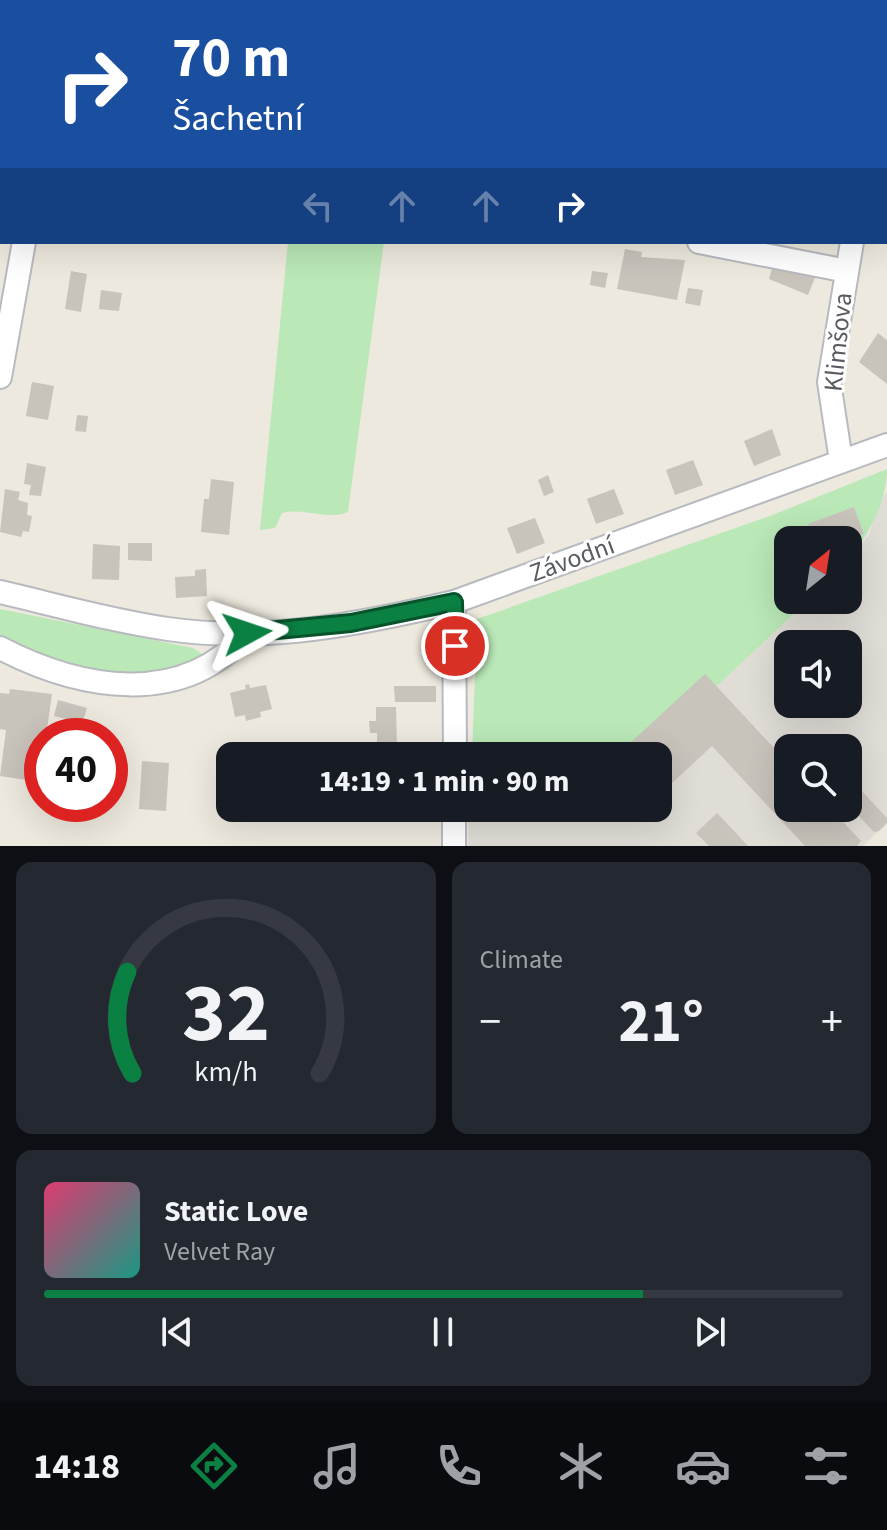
<!DOCTYPE html>
<html lang="en">
<head>
<meta charset="utf-8">
<style>
  body { margin:0; font-family:"Source Sans 3",sans-serif; background:#242831; color:#f1f3f6; height:100vh; display:flex; flex-direction:column; font-size:30px; white-space:nowrap }
  * { box-sizing:border-box; margin:0 }
  p { font-size:26px; color:#9ea1a6 }
  .icon { flex:none; width:44px; height:44px; fill:none; stroke:currentColor; stroke-width:2; stroke-linecap:round; stroke-linejoin:round }
  .map { position:relative; height:846px; overflow:hidden }
  .details { display:flex; flex-direction:column; gap:16px; padding:16px; background:#0d0f14; flex:1 }
  .details>* { flex:none }
  .banner { position:absolute; left:0px; top:0px; width:888px; height:244px; box-shadow:0 8px 32px #0002; background:#1a4fa0; color:#fff; overflow:hidden }
  .needle { width:52px; rotate:30deg }
  .tools { position:absolute; left:774px; top:526px; display:grid; gap:16px }
  .tools a { display:grid; place-items:center; width:88px; height:88px; border-radius:16px; background:#171b24; box-shadow:0 8px 32px #0002; font-size:40px }
  .speed { position:absolute; left:24px; top:718px; display:flex; gap:16px; font-size:40px; font-weight:700; text-align:center }
  .speed>* { display:grid; place-content:center; width:104px; height:104px; border-radius:50%; background:#171b24; box-shadow:0 8px 32px #0002; line-height:1 }
  .speed .limit { border:12px solid #d22; background:#fff; color:#111 }
  .pin { position:absolute; display:grid; place-items:center; width:68px; height:68px; color:#fff; margin:-34px; border:4px solid #fff; border-radius:50%; box-shadow:0 2px 8px #0007 }
  .me { position:absolute; width:88px; margin:-44px; rotate:85deg; stroke-linejoin:round; filter:drop-shadow(0 0 6px #0008) }
  .turn { display:flex; align-items:center; gap:28px; height:168px; padding:0 40px; font-size:36px }
  .turn .icon { width:104px; height:104px; stroke-width:2.5 }
  .turn b { display:block; font-size:56px; line-height:68px }
  .lanes { display:flex; align-items:center; height:76px; padding:0 40px; background:#0003; justify-content:center; gap:40px; direction:ltr }
  .lanes .off { opacity:.35 }
  .big { font-size:60px; font-weight:700; line-height:1.1 }
  .details .card { flex:1; display:flex; flex-direction:column; justify-content:center; gap:12px; min-width:0; padding:0 28px; border-radius:16px; background:#242831 }
  .details .dial { align-items:center; gap:0 }
  .dial svg { height:208px; overflow:visible; fill:none; stroke:#363941; stroke-width:7; stroke-linecap:round; text-anchor:middle }
  .dial text { fill:#f1f3f6; stroke:none }
  .song { display:flex; align-items:center; gap:24px }
  .cover { width:96px; height:96px; border-radius:12px; background:linear-gradient(135deg,hsl(340 70% 55%),hsl(170 70% 35%)) }
  .played { height:8px; border-radius:4px; background:linear-gradient(90deg,#0b8043 75%,#363941 75%) }
  .keys { display:flex; justify-content:space-around; direction:ltr }
  .heat { display:flex; justify-content:space-between; align-items:center; font-size:44px; direction:ltr }
  .details .tiles { flex:1; display:grid; gap:16px; grid-template-columns:1fr 1fr }
  .card:last-child { grid-column:span 2 }
  .trip { position:absolute; left:216px; top:742px; width:456px; height:80px; border-radius:16px; background:#171b24; box-shadow:0 8px 32px #0002; font-weight:700; line-height:80px; text-align:center }
  .dock { display:flex; height:128px; justify-content:space-around; align-items:center; background:#090b0e; color:#9ea1a6 }
  .dock .icon { width:56px; height:56px }
  .dock .current { color:#0b8043 }
  .dock b { font-size:36px; color:#f1f3f6 }
  .map>svg:first-child { display:block }
  .industrial { fill:#e0dcd6; fill-rule:evenodd }
  .green { fill:#bae8b7 }
  .building { fill:#c8c3bb }
  .lines { fill:none; stroke-linecap:round; stroke-linejoin:round }
  .minor-casing { stroke:#b7babf; stroke-width:26 }
  .minor { stroke:#fff; stroke-width:22 }
  .route-casing { stroke:#07532c; stroke-width:20 }
  .route { stroke:#0b8043; stroke-width:14 }
  .labels { text-anchor:middle; dominant-baseline:central; stroke-width:6; stroke-linejoin:round; paint-order:stroke }
  .street-label { font-size:26px; fill:#585c61; stroke:#fff }
</style>
</head>
<body>
<div class="map">
<svg width="887" height="846" viewBox="0 0 887 846">
  <rect width="100%" height="100%" fill="#ede9de"/>
  <path class="industrial" d="M 887,492 L 887,823 L 863,846 L 468,846 L 469,808 L 658,808 L 658,756 L 677,723 L 809,600 L 848,600 L 848,560 L 869,535 L 877,507 ZM 788,644 L 848,644 L 848,704 L 788,704 ZM 788,748 L 848,748 L 848,808 L 788,808 Z"/>
  <path class="green" d="M 288,242 L 384,242 L 348,512 C 326,521 306,507 282,513 L 275,528 L 260,530 Z
    M 887,469 C 887,502 869,534 848,560 L 848,540 L 788,540 L 788,600 L 809,600 L 677,723 L 652,756 L 472,756 L 477,619 L 770,516 Z
    M 0,609 L 193,648 L 202,654 L 198,663 C 129,685 63,667 0,638 Z"/>
  <path class="building" d="M 625,249 L 642,252 L 641,257 L 685,260 L 677,300 L 617,289 Z
    M 774,262 L 816,275 L 808,295 L 769,279 Z
    M 71,271 L 87,274 L 81,312 L 65,309 Z
    M 592,271 L 608,273 L 605,288 L 590,285 Z
    M 688,288 L 703,290 L 700,306 L 685,303 Z
    M 101,290 L 122,293 L 119,311 L 99,309 Z
    M 878,333 L 887,340 L 887,384 L 859,362 Z
    M 32,382 L 54,386 L 48,420 L 26,416 Z
    M 77,415 L 88,416 L 86,432 L 75,431 Z
    M 772,429 L 781,455 L 754,466 L 744,441 Z
    M 693,460 L 703,485 L 675,495 L 666,470 Z
    M 27,463 L 46,467 L 41,496 L 29,495 L 31,485 L 24,484 Z
    M 548,475 L 554,492 L 544,496 L 538,480 Z
    M 211,479 L 234,482 L 229,535 L 201,532 L 204,499 L 209,499 Z
    M 5,489 L 20,492 L 18,500 L 28,503 L 27,515 L 32,516 L 29,532 L 23,531 L 21,537 L 0,532 Z
    M 614,489 L 624,514 L 596,524 L 587,499 Z
    M 854,507 L 864,534 L 849,540 L 795,540 L 793,536 L 811,530 L 808,524 Z
    M 535,518 L 545,543 L 517,554 L 507,528 Z
    M 128,543 L 152,543 L 152,561 L 128,560 Z
    M 93,544 L 120,546 L 119,580 L 92,579 Z
    M 206,569 L 207,596 L 176,598 L 175,577 L 195,576 L 195,570 Z
    M 705,674 L 788,763 L 788,808 L 830,808 L 861,841 L 857,846 L 805,846 L 712,746 L 658,796 L 658,756 L 616,756 Z
    M 249,684 L 250,688 L 266,685 L 272,709 L 260,712 L 261,717 L 246,721 L 245,715 L 235,717 L 230,693 L 246,689 L 245,685 Z
    M 394,686 L 436,686 L 436,702 L 395,702 Z
    M 10,689 L 52,694 L 46,736 L 42,736 L 40,782 L 0,776 L 6,730 L 0,729 L 0,693 L 9,694 Z
    M 58,700 L 87,708 L 82,723 L 54,716 Z
    M 376,707 L 396,707 L 397,748 L 377,749 L 377,733 L 370,733 L 369,721 L 376,721 Z
    M 142,761 L 169,763 L 166,811 L 139,809 Z
    M 857,786 L 887,818 L 887,823 L 879,831 L 874,832 L 848,805 L 848,795 Z
    M 717,813 L 748,846 L 709,846 L 696,833 Z"/>
  <g class="lines">
    <defs>
      <path id="minor" d="M 64,2 L 65,0
        M 886,52 L 887,46
        M 699,242 L 847,271
        M 0,377 L 24,242
        M 841,461 L 829,382 L 852,242
        M 0,592 C 56,605 112,621 168,629 C 263,643 362,624 454,602 L 887,445
        M 454,602 L 455,756
        M 0,648 C 79,689 182,709 247,633
        M 454,846 L 454,808"/>
    </defs>
    <use href="#minor" class="minor-casing"/>
    <use href="#minor" class="minor"/>
  </g>
  <g class="lines">
    <defs>
      <path id="route" d="M 247,633 L 351,623 L 454,602 L 455,646"/>
    </defs>
    <use href="#route" class="route-casing"/>
    <use href="#route" class="route"/>
  </g>
  <g class="labels">
    <g class="street-label">
      <text transform="translate(838 342) rotate(-84)">Klimšova</text>
      <text transform="translate(572 559) rotate(-20)">Závodní</text>
    </g>
  </g>
</svg>
<div class="tools">
<a><svg class="needle" viewBox="-14 -14 28 28"><path d="M0-13l5 13h-10z" fill="#e53935"/><path d="M0 13l5-13h-10z" fill="#9ea1a6"/></svg></a>
<a><svg class="icon" aria-label="sound" viewBox="0 0 24 24"><path d="M4 9h4l5-4v14l-5-4H4zM17 9q2 3 0 6"/></svg></a>
<a><svg class="icon" aria-label="search" viewBox="0 0 24 24"><circle cx="10" cy="10" r="6"/><path d="M15 15l6 6"/></svg></a>
</div>
<div class="speed"><div class="limit">40</div></div>
<div class="pin" style="left:455px;top:646px;background:#d93025"><svg class="icon" aria-label="arrive" viewBox="0 0 24 24"><path d="M6 21V4h12l-3 4 3 4H6"/></svg></div>
<svg class="me" style="left:247px;top:633px" viewBox="-20 -20 40 40"><path d="M0-17L14 15 0 8-14 15z" fill="#0b8043" stroke="#fff" stroke-width="4"/></svg>
<div class="trip">14:19 · 1 min · 90 m</div>
<div class="banner">
<div class="turn"><svg class="icon" aria-label="right" viewBox="0 0 24 24"><path d="M7 20v-9h11M14 6l5 5-5 5"/></svg><div><b>70 m</b>Šachetní</div></div>
<div class="lanes"><svg class="icon off" aria-label="left" viewBox="0 0 24 24"><path d="M17 20v-9H6M10 6l-5 5 5 5"/></svg><svg class="icon off" aria-label="ahead" viewBox="0 0 24 24"><path d="M12 20V5M6 11l6-6 6 6"/></svg><svg class="icon off" aria-label="ahead" viewBox="0 0 24 24"><path d="M12 20V5M6 11l6-6 6 6"/></svg><svg class="icon" aria-label="right" viewBox="0 0 24 24"><path d="M7 20v-9h11M14 6l5 5-5 5"/></svg></div>
</div>
</div>
<section class="details">
<div class="tiles">
<div class="card dial"><svg viewBox="0 0 100 80">
<path d="M14 69A42 42 0 1 1 86 69"/>
<path d="M14 69A42 42 0 0 1 12 30" stroke="#0b8043"/>
<text x="50" y="56" font-size="32" font-weight="700">32</text>
<text x="50" y="72" font-size="11">km/h</text>
</svg></div>
<div class="card"><p>Climate</p>
<div class="heat"><a>−</a><b class="big">21°</b><a>+</a></div>
</div>
<div class="card">
<div class="song"><i class="cover"></i><div><b>Static Love</b><p>Velvet Ray</p></div></div>
<div class="played"></div>
<div class="keys"><svg class="icon" aria-label="previous" viewBox="0 0 24 24"><path d="M18 5L8 12l10 7zM5 5v14"/></svg><svg class="icon" aria-label="pause" viewBox="0 0 24 24"><path d="M8 5v14M16 5v14"/></svg><svg class="icon" aria-label="next" viewBox="0 0 24 24"><path d="M6 5l10 7-10 7zM19 5v14"/></svg></div>
</div>
</div>
</section>
<nav class="dock">
<b>14:18</b>
<svg class="icon current" aria-label="directions" viewBox="0 0 24 24"><path d="M12 3l9 9-9 9-9-9zM9 14v-3h6M13 9l2 2-2 2"/></svg>
<svg class="icon" aria-label="music" viewBox="0 0 24 24"><path d="M9 18V5l10-2v13"/><circle cx="6" cy="18" r="3"/><circle cx="16" cy="16" r="3"/></svg>
<svg class="icon" aria-label="phone" viewBox="0 0 24 24"><path d="M5 4h4l2 5-3 2q2 4 5 5l2-3 5 2v4C11 20 4 13 5 4z"/></svg>
<svg class="icon" aria-label="climate" viewBox="0 0 24 24"><path d="M12 3v18M4 7l16 10M4 17L20 7"/></svg>
<svg class="icon" aria-label="car" viewBox="0 0 24 24"><path d="M5 17H2v-5l4-1 3-4h7l3 4 3 1v5h-3M9 17h6M6 11h13"/><circle cx="7" cy="17" r="2"/><circle cx="17" cy="17" r="2"/></svg>
<svg class="icon" aria-label="filters" viewBox="0 0 24 24"><path d="M4 7h16M4 17h16"/><circle cx="9" cy="7" r="2"/><circle cx="15" cy="17" r="2"/></svg>
</nav>
</body>
</html>
